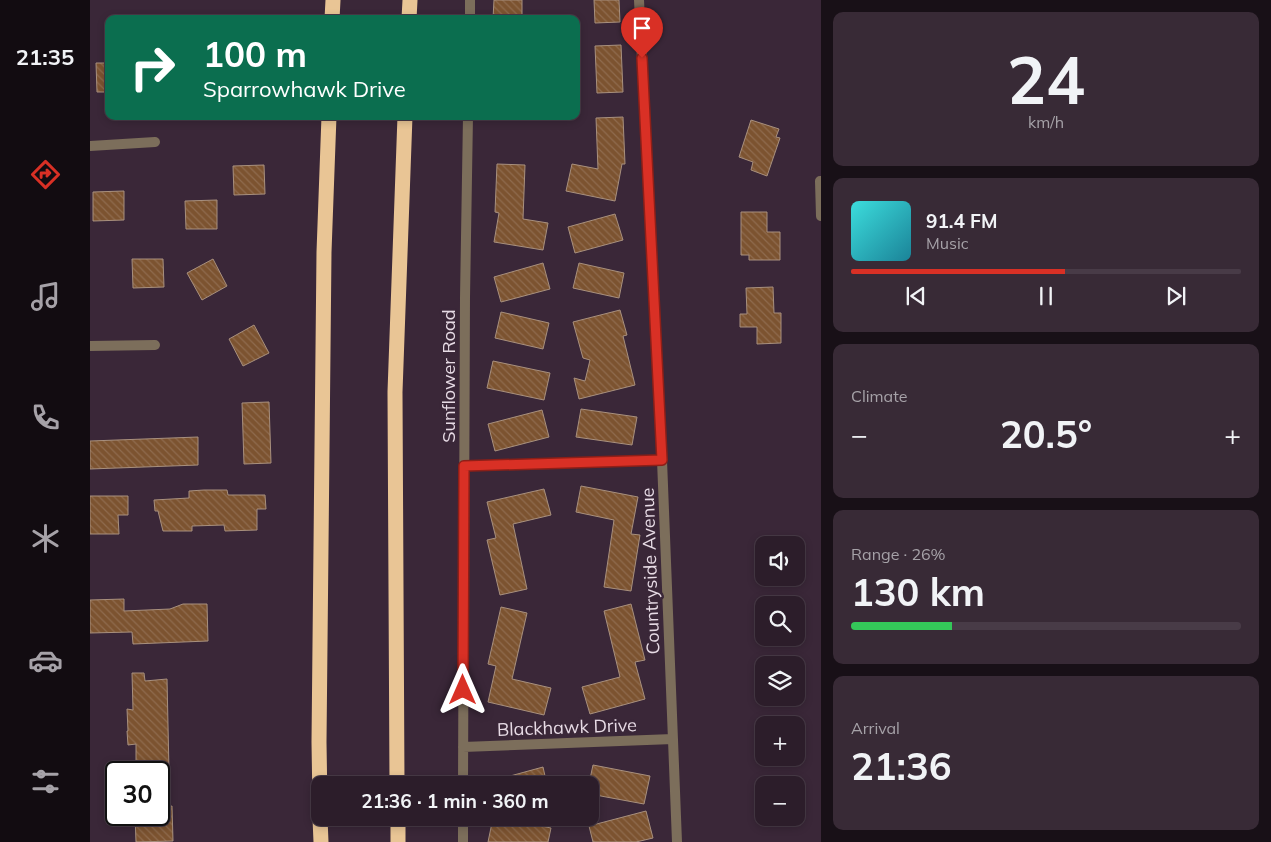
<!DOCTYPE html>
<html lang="en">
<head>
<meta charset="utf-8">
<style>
  body { margin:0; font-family:Mulish,sans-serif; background:#382a36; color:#f1f3f6; height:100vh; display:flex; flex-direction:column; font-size:19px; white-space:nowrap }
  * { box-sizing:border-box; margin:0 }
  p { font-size:16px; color:#a6a2a8 }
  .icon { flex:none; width:28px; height:28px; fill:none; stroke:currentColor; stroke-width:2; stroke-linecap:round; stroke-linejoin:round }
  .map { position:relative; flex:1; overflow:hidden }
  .side { display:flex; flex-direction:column; gap:12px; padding:12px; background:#181017; width:450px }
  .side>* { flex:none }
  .top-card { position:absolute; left:15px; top:15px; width:475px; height:105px; border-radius:10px; box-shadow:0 2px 8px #0003,0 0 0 1px #483b47; background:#0b6e4f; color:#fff; overflow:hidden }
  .tools { position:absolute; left:665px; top:536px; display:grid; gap:10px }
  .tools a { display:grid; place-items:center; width:50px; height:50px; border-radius:10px; background:#2c1d2a; box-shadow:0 2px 8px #0003,0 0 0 1px #483b47; font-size:25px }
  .speed { position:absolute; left:15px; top:761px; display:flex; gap:10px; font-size:25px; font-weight:700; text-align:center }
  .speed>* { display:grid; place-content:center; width:65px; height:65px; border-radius:50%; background:#2c1d2a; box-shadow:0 2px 8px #0003,0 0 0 1px #483b47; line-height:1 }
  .speed .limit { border:2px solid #111; border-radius:8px; background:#fff; color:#111 }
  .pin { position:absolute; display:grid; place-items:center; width:42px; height:42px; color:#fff; margin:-51px -21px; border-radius:50% 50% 50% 0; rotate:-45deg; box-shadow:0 0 5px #0007 }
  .pin .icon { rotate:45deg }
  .me { position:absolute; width:55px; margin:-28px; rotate:0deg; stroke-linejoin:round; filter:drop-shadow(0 0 4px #0008) }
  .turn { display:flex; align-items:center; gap:18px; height:105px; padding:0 15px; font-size:22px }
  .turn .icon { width:65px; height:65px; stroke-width:2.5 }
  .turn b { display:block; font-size:35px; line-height:42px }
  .big { font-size:38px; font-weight:700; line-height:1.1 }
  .side .widget { flex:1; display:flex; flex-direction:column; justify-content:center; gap:8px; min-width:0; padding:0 18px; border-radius:10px; background:#382a36 }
  .side .dial { align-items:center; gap:0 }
  .dial b { font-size:65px; line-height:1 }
  .song { display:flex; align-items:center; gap:15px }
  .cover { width:60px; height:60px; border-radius:8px; background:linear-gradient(135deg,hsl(180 70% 55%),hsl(190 70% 35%)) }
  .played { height:5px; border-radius:2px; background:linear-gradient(90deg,#d93025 55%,#483b47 55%) }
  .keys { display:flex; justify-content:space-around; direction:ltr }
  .heat { display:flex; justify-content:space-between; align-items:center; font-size:28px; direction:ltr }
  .charge { height:8px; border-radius:4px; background:linear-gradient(90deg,#34c759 26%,#483b47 0) }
  .trip { position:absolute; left:221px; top:776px; width:288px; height:50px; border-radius:10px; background:#2c1d2a; box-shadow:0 2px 8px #0003,0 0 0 1px #483b47; font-weight:700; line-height:50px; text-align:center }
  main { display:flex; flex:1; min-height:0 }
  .menu { display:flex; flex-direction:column; width:90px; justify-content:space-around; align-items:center; background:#120c11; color:#a6a2a8 }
  .menu .icon { width:35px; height:35px }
  .menu .selected { color:#d93025 }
  .menu b { font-size:22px; color:#f1f3f6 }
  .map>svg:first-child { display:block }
  .building { fill:url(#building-back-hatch); stroke:#a8907e }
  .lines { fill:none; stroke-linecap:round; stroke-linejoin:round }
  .street { stroke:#7c6e5b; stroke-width:10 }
  .highway { stroke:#e9c595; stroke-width:15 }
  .route-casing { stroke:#8d1f18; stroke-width:12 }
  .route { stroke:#d93025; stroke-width:9 }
  .labels { text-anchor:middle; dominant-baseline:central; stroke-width:5; stroke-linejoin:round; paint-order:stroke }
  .street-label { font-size:18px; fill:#e7dbe5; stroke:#3a2738 }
</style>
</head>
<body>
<main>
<nav class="menu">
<b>21:35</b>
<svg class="icon selected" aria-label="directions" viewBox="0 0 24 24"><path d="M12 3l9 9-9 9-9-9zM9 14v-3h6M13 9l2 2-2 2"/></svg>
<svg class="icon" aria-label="music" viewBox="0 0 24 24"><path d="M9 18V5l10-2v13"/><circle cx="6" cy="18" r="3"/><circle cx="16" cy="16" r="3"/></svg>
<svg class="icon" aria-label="phone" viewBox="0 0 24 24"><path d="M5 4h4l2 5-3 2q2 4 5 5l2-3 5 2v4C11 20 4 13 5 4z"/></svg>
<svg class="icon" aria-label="climate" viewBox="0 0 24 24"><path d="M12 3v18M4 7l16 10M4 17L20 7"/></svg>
<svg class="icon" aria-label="car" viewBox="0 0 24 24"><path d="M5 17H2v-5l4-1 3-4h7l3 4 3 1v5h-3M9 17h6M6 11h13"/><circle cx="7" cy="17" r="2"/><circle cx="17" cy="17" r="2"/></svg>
<svg class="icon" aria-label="filters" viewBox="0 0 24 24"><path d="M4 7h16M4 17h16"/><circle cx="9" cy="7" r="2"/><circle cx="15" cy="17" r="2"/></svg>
</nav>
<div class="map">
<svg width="731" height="842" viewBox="0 0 731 842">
  <defs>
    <pattern id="building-back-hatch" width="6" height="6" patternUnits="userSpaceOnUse" patternTransform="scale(1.25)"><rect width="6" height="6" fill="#7c5330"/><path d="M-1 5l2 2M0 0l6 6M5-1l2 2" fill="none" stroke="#8f6b4e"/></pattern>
  </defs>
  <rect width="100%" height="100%" fill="#3a2738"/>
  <path class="building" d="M 404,0 L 432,0 L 432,19 L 403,19 Z
    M 504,0 L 529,0 L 530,22 L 505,23 Z
    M 531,45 L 533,92 L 507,93 L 505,46 Z
    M 6,63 L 19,63 L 19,92 L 7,92 Z
    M 533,117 L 535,164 L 532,164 L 525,201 L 476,191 L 482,164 L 508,169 L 506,118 Z
    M 661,120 L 689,129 L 686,137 L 690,138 L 677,176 L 661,170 L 663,162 L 649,157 Z
    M 407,164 L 435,165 L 433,219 L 458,223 L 453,250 L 404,242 L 409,213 L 405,212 Z
    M 174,165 L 175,194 L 144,195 L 143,166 Z
    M 34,191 L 34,220 L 3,221 L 3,192 Z
    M 127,200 L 127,229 L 96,229 L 95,201 Z
    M 651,212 L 677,212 L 677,232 L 690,232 L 690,260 L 659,260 L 659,255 L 651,255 Z
    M 525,214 L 533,240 L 485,253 L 478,227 Z
    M 42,259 L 73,259 L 74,287 L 43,288 Z
    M 123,259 L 137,286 L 112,300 L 97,273 Z
    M 453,263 L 460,289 L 411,302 L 404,277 Z
    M 489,263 L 534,273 L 529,298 L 483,288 Z
    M 683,287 L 684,313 L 691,313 L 691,343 L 667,344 L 667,327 L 650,327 L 650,314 L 657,314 L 656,288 Z
    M 530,310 L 537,335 L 533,336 L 545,385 L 489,399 L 484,378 L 495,381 L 500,360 L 493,358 L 483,322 Z
    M 411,312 L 459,323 L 453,349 L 405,338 Z
    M 164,325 L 179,353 L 153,366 L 139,339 Z
    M 403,361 L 460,373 L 454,400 L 397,388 Z
    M 179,402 L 181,463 L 154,464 L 152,403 Z
    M 491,409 L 547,417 L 542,445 L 486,437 Z
    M 452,410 L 459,437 L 405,451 L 398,424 Z
    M 108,437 L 108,465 L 0,469 L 0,441 Z
    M 491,486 L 548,497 L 541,534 L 550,535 L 541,591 L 514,587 L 524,520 L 486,512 Z
    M 454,489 L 461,515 L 423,524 L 437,589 L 410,595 L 397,540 L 406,538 L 397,502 Z
    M 114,490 L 137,490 L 138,495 L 175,495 L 176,509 L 167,509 L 167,530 L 135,531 L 134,525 L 102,526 L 102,531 L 73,531 L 68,511 L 65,511 L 64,500 L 99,498 L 99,491 Z
    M 0,496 L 38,496 L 38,515 L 28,515 L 29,534 L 0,534 Z
    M 34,599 L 34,611 L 80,609 L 93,604 L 117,604 L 118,641 L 43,644 L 42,632 L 0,633 L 0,600 Z
    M 541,604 L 555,660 L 545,662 L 555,699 L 500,714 L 492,687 L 530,677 L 514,611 Z
    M 411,607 L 437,613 L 422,679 L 461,688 L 454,715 L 398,702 L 406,666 L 398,664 Z
    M 42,673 L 54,673 L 55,681 L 77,679 L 79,771 L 46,772 L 46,744 L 38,745 L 37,731 L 38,731 L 37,709 L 43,710 Z
    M 503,765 L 560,776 L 554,804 L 500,794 L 500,779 Z
    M 453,767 L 457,785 L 403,785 L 402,781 Z
    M 82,806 L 83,841 L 46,842 L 45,815 L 69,815 L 69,808 Z
    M 556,811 L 563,838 L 546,842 L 503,842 L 499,826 Z
    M 403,818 L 411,818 L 461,828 L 458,842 L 398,842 Z"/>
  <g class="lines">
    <path class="street" d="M 549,0 L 572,460 L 587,842
      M 380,19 L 380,0
      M 0,146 L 65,142
      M 731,181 L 730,181 L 731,216
      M 0,346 L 65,345
      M 374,466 L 572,460
      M 373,747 L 583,739
      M 373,785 L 375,298 L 378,116
      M 373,818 L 373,842"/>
    <path class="highway" d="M 242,19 L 243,0
      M 319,19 L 320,0
      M 307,785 L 305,392 L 315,116
      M 230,804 L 229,742 L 234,252 L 239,116
      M 230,818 L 231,842
      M 308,818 L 308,842"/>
  </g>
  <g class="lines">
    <defs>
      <path id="route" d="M 373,690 L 374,466 L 572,460 L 552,58"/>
    </defs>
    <use href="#route" class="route-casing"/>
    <use href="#route" class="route"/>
  </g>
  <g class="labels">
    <g class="street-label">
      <text transform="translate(358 376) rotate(-90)">Sunflower Road</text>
      <text transform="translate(560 571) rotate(-92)">Countryside Avenue</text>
      <text transform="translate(477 727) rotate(-2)">Blackhawk Drive</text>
    </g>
  </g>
</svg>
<div class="tools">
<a><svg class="icon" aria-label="sound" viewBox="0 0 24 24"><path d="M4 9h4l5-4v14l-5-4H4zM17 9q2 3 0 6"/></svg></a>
<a><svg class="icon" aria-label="search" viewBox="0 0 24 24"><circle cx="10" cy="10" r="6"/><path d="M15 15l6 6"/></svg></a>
<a><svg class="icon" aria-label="layers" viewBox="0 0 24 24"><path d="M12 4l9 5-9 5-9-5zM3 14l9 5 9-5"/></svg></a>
<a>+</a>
<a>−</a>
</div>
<div class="speed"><div class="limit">30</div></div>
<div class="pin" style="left:552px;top:58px;background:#d93025"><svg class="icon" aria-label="arrive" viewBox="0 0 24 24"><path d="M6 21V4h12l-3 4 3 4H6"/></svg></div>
<svg class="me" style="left:373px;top:690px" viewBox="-20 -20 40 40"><path d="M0-17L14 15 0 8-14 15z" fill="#d93025" stroke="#fff" stroke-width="4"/></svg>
<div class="trip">21:36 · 1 min · 360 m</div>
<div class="top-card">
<div class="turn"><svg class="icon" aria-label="right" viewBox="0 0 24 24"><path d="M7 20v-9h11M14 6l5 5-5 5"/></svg><div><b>100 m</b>Sparrowhawk Drive</div></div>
</div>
</div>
<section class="side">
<div class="widget dial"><b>24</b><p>km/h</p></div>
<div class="widget">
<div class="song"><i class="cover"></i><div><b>91.4 FM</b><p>Music</p></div></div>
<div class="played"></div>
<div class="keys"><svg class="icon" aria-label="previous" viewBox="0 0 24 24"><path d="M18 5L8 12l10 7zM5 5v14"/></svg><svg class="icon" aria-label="pause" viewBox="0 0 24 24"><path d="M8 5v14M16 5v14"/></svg><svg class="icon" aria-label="next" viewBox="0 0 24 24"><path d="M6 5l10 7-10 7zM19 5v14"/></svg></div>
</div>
<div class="widget"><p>Climate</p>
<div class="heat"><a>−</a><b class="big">20.5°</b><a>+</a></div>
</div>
<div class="widget"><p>Range · 26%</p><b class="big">130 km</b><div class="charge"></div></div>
<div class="widget"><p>Arrival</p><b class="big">21:36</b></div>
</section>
</main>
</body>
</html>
